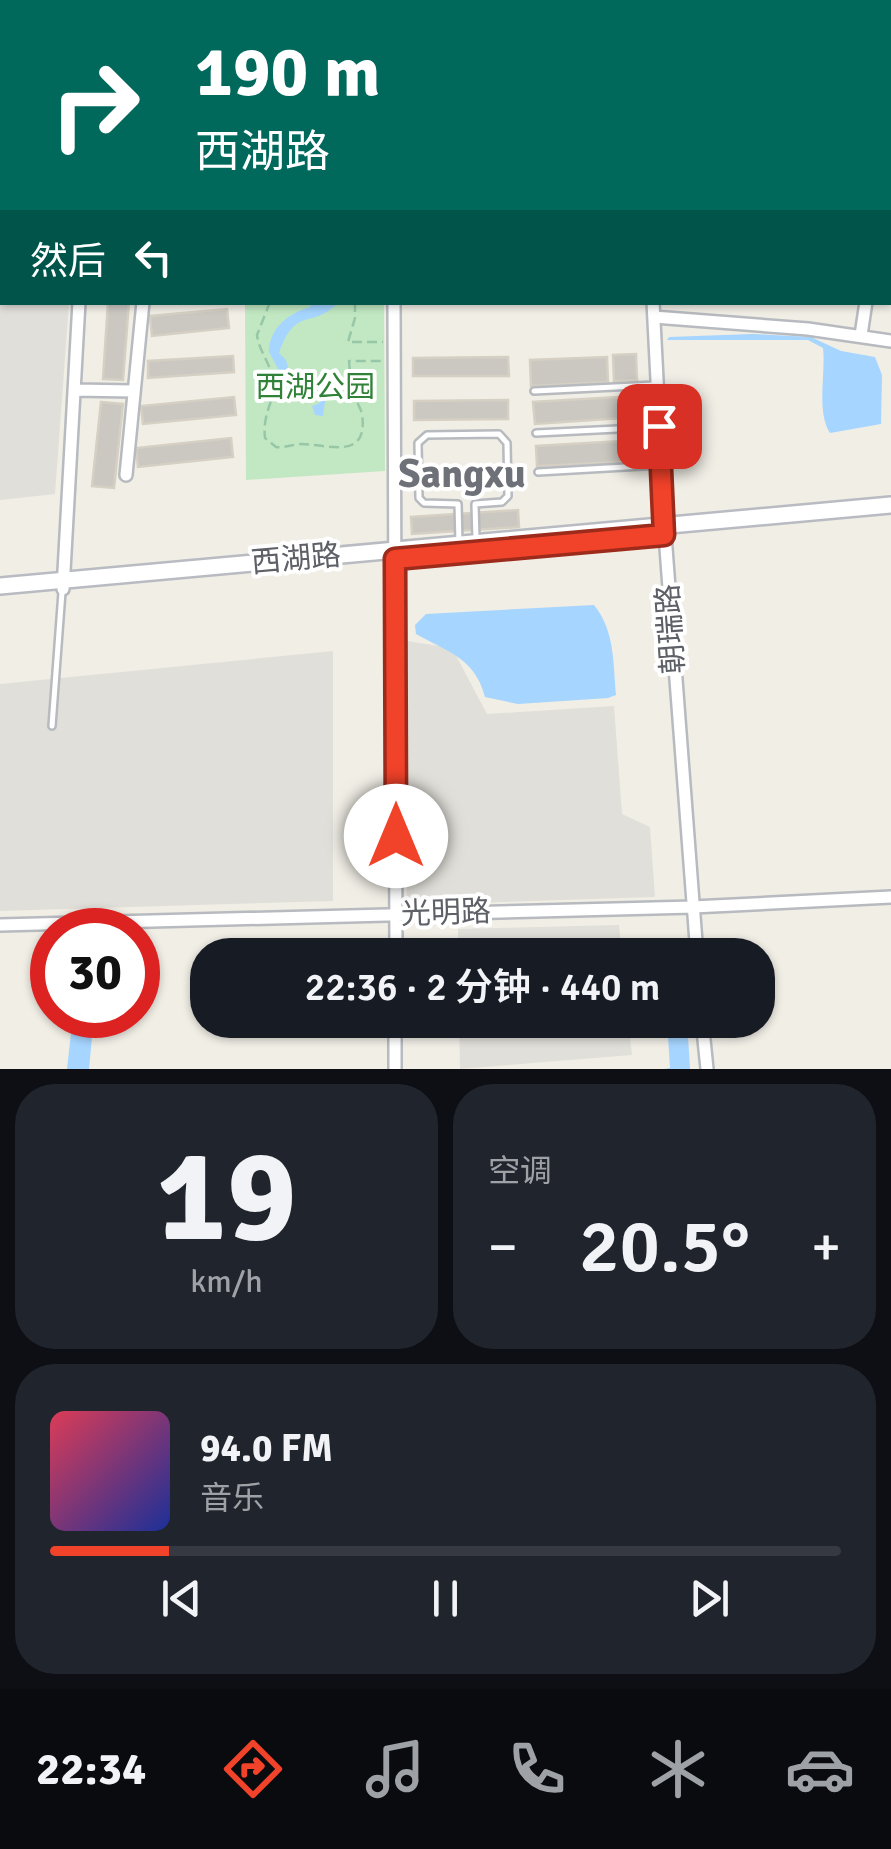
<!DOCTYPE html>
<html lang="zh">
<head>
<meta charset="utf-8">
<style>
  body { margin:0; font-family:Signika,"Noto Sans SC",sans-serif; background:#20242c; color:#f1f3f6; height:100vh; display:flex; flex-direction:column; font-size:38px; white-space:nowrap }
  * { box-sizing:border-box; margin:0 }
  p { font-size:32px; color:#9ea1a6 }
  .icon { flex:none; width:55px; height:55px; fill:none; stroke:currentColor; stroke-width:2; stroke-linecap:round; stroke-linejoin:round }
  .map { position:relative; height:1069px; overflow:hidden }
  .details { display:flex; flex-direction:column; gap:15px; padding:15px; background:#0d0f14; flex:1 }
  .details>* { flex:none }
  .guide { position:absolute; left:0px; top:0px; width:892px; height:305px; box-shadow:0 2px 8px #0004; background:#00695c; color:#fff; overflow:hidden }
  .speed { position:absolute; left:30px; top:908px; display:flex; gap:20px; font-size:50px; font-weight:700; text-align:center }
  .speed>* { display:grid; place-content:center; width:130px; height:130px; border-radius:50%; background:#171b24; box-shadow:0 2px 8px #0004; line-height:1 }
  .speed .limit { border:15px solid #d22; background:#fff; color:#111 }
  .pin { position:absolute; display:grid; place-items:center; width:85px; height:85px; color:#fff; margin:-42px; border-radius:20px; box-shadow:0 5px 15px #0006 }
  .me { position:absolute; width:110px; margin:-55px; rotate:0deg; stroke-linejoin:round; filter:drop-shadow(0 0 8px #0008) }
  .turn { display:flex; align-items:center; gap:35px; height:210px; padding:0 30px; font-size:45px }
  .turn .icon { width:130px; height:130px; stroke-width:2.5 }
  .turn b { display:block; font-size:70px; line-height:85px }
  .then { display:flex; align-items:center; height:95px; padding:0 30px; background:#0003; gap:20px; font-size:38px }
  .big { font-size:75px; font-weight:600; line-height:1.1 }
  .details .card { flex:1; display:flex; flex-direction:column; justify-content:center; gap:15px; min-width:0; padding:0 35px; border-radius:40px; background:#20242c }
  .details .dial { align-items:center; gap:0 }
  .dial b { font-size:130px; line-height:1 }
  .song { display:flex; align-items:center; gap:30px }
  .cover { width:120px; height:120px; border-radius:15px; background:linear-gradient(135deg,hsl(350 70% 55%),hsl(230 70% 35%)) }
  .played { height:10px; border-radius:5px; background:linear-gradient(90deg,#f1422a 15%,#363941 15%) }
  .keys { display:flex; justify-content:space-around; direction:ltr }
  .heat { display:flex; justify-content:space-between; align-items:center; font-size:55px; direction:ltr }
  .details .tiles { flex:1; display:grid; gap:15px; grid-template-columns:1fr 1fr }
  .card:last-child { grid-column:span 2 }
  .trip { position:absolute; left:190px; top:938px; width:585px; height:100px; border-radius:40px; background:#171b24; box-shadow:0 2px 8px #0004; font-weight:600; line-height:100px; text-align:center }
  .menu { display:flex; height:160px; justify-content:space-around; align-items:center; background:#090b0e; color:#9ea1a6 }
  .menu .icon { width:70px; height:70px }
  .menu .on { color:#f1422a }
  .menu b { font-size:45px; color:#f1f3f6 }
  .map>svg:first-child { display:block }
  .industrial { fill:#e1dfd9 }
  .green { fill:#c1e8c2 }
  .water { fill:#a6d5ff }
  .building { fill:#cbc8c2; stroke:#d5d0c3; stroke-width:2.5 }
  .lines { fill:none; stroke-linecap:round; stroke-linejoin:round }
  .service-casing { stroke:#b7babf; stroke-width:10 }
  .minor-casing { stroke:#b7babf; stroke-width:16 }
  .tertiary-casing { stroke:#b7babf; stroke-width:19 }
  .secondary-casing { stroke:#b8bbc1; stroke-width:20 }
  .primary-casing { stroke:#f7d156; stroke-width:22 }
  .path { stroke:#98c7a8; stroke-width:2.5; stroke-dasharray:10 5; stroke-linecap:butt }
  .service { stroke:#fff; stroke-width:5 }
  .minor { stroke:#fff; stroke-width:11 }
  .tertiary { stroke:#fff; stroke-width:14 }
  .secondary { stroke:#fff; stroke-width:15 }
  .primary { stroke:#fff5ab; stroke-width:18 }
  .route-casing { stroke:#9d2b1b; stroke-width:25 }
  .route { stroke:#f1422a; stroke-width:18 }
  .labels { text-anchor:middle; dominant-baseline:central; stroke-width:8; stroke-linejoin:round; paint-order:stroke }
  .park-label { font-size:30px; fill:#308238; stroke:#fff }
  .street-label { font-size:30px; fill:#5d6066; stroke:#fff }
  .district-label { font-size:40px; font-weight:bold; fill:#6e7278; stroke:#fff }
</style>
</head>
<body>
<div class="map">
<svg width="891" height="1069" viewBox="0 0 891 1069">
  <rect width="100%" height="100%" fill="#f0eee5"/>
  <path class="industrial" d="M 0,163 L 2,302 L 69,303 L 55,494 L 0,500 Z
    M 407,641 L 452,648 L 487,714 L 614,706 L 622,814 L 650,827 L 655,897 L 407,905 Z
    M 333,651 L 333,901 L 0,911 L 0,684 Z
    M 619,925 L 622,955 L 458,955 L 458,929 Z
    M 459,1020 L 628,1020 L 632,1055 L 460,1069 Z"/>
  <path class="green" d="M 245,303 L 384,303 L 385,471 L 246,480 Z"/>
  <path class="water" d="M 312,303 L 338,303 C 311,330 296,305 279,353 L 286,360 L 290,375 L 313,388 L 325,401 L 323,416 L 315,415 L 312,406 L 320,403 L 317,398 L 284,380 L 269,352 C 269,328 289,313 310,307 Z
    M 753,334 L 811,337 L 841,351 L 875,357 L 882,375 L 881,424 L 830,433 C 816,411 826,373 823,348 L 808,340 L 667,340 L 669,337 Z
    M 594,605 C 615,631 613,663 616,695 L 608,698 L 518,704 L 485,697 C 475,658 448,652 416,634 L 415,625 L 426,614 Z
    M 73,1015 L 85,1026 L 93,1026 L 89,1069 L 67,1069 Z
    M 667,1020 L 687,1020 L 690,1069 L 664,1069 L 670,1068 Z"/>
  <path class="building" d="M 108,302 L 129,302 L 123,380 L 103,379 Z
    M 227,309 L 229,328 L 152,336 L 150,316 Z
    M 636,354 L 637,380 L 614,381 L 613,355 Z
    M 233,356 L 234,372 L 148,378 L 148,361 Z
    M 508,357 L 509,376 L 413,376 L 413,358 Z
    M 607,357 L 608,382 L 531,386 L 530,360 Z
    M 635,396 L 636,417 L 535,424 L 533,402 Z
    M 234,397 L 236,415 L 143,424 L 141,406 Z
    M 508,400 L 508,419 L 414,420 L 414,401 Z
    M 101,402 L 123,404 L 114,488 L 92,486 Z
    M 231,438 L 233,457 L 138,467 L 136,448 Z
    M 639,440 L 640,461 L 537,466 L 536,446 Z
    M 518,510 L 519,527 L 412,534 L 411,517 Z"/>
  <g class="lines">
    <defs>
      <path id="service" d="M 534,391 L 655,385
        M 536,433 L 658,427
        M 538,472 L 660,465
        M 459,543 L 458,504 L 424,503 L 419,498 L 418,443 L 427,435 L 499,434 L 507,443 L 508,496 L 502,502 L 475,504 L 476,539
        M 52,726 L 62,592"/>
      <path id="minor" d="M 642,0 L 642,2
        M 18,2 L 20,0
        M 0,29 L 2,25
        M 890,229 L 891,229
        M 890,286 L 891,286
        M 394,302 L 396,955
        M 653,302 L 665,535 L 697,955
        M 654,317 L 808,329 L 891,341
        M 861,335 L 866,302
        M 74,390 L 133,391
        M 126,475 L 143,302
        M 63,589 L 79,302
        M 0,925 L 693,907 L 891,897
        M 702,1020 L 707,1069
        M 395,1069 L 395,1020"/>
      <path id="tertiary" d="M 890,117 L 891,117
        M 0,150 L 2,150"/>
      <path id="secondary" d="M 0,586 L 891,505"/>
      <path id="primary" d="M 37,2 L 38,0
        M 56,2 L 58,0
        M 0,56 L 2,52
        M 0,85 L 2,81"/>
    </defs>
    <use href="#service" class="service-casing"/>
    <use href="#minor" class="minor-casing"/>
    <use href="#tertiary" class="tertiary-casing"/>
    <use href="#secondary" class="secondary-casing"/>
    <use href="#primary" class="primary-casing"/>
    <path class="path" d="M 270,302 L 257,335 C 259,352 272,365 273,382 C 275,402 262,413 265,438 L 276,447 C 285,448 291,445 299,444 C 325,443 369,463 362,414 C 360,406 355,400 353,392 C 350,382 350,371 349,361 L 381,361
      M 355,302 L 355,318 L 348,342 L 383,342"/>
    <use href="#service" class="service"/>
    <use href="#minor" class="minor"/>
    <use href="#tertiary" class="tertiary"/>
    <use href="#secondary" class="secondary"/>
    <use href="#primary" class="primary"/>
  </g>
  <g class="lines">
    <defs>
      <path id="route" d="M 396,836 L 395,559 L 664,535 L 659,426"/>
    </defs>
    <use href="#route" class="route-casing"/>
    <use href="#route" class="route"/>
  </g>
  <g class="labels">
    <g class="park-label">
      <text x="315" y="387">西湖公园</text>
    </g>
    <g class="street-label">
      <text transform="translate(296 559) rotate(-5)">西湖路</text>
      <text transform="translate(671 629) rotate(-94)">朝瑞路</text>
      <text transform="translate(446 913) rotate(-2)">光明路</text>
    </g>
    <g class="district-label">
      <text x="462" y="474">Sangxu</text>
    </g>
  </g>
</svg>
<div class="speed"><div class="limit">30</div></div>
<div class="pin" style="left:659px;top:426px;background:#d93025"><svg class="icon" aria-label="arrive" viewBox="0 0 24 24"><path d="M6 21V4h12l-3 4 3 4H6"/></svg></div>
<svg class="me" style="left:396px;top:836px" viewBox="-20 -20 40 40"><circle r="19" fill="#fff"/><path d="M0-13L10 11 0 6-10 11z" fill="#f1422a"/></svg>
<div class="trip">22:36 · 2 分钟 · 440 m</div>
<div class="guide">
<div class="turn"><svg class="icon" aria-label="right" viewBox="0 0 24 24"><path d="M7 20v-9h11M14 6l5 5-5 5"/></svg><div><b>190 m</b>西湖路</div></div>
<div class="then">然后<svg class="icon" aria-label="left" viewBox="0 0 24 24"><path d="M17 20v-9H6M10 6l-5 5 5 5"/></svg></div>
</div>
</div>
<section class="details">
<div class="tiles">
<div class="card dial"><b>19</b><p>km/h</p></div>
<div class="card"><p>空调</p>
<div class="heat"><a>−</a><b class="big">20.5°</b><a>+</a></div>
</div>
<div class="card">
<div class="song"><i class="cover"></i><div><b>94.0 FM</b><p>音乐</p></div></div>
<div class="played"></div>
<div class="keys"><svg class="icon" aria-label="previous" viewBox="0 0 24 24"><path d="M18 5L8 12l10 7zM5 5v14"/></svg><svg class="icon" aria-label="pause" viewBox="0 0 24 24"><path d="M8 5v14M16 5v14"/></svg><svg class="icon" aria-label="next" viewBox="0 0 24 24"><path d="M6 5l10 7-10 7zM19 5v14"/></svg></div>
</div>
</div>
</section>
<nav class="menu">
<b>22:34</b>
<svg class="icon on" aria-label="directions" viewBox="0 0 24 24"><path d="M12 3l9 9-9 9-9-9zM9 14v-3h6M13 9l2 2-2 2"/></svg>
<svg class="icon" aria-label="music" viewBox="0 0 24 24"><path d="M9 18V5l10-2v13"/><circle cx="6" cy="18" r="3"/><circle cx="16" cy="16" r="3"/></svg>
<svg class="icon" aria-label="phone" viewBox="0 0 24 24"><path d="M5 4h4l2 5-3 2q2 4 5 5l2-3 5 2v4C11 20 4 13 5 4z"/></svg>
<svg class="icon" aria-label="climate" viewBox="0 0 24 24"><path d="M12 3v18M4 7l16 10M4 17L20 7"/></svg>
<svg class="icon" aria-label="car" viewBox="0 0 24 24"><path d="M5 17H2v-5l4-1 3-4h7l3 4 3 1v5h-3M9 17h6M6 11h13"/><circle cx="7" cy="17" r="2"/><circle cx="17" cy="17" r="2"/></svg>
</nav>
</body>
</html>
